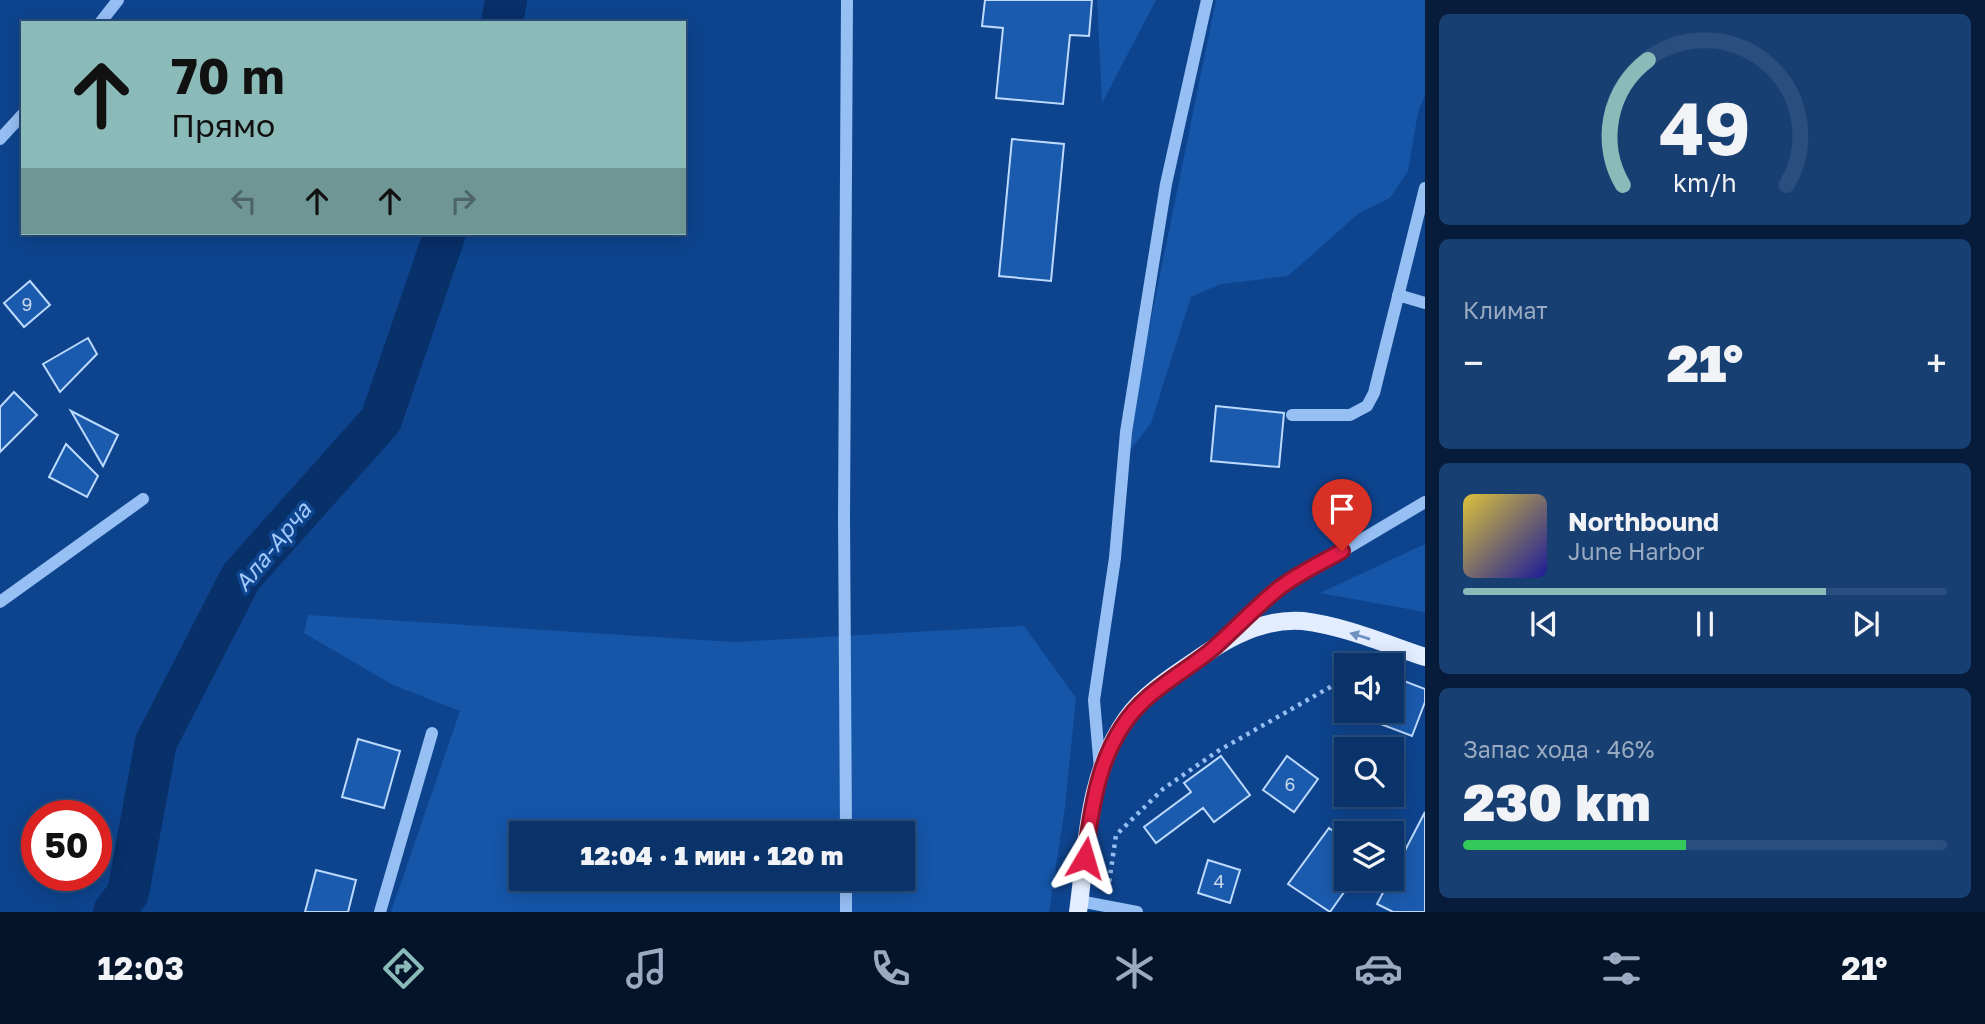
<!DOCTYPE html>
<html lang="ru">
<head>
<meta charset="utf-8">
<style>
  body { margin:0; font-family:"Golos Text",sans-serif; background:#183f72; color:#f1f3f6; height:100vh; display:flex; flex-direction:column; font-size:26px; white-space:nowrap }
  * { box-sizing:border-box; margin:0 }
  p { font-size:23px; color:#99aac1 }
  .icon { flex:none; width:38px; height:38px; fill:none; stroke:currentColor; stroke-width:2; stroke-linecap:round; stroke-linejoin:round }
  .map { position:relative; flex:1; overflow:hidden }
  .panel { display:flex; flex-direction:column; gap:14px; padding:14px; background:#061c3a; width:560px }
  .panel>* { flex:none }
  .banner { position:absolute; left:21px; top:21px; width:665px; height:214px; border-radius:0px; box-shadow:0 4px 18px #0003,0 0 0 2px #2a4e7e; background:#8bbbb9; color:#111; overflow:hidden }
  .tools { position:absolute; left:1334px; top:653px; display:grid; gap:14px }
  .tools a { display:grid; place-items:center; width:70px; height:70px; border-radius:0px; background:#0a336a; box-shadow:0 4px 18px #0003,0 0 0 2px #2a4e7e; font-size:35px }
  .speed { position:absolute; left:21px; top:800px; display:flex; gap:14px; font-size:35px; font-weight:700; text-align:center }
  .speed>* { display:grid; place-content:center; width:91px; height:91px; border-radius:50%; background:#0a336a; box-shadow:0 4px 18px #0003,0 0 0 2px #2a4e7e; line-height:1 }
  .speed .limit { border:10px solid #d22; background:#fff; color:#111 }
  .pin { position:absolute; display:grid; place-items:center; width:60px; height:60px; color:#fff; margin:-72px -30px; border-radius:50% 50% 50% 0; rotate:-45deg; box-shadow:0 0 7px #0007 }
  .pin .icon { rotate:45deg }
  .me { position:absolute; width:77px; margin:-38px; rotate:7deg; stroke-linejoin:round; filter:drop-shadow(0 0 5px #0008) }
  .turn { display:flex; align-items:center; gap:24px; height:147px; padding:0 35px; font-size:32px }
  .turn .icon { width:91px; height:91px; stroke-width:2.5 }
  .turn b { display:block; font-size:49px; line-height:60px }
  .lanes { display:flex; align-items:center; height:66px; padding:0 35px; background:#0003; justify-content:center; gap:35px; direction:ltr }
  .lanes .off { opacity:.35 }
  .big { font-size:52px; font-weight:800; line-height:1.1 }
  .panel .card { flex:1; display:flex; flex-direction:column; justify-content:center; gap:10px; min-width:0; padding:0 24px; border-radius:10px; background:#183f72 }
  .panel .dial { align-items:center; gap:0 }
  .dial svg { height:182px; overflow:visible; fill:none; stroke:#2a4e7e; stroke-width:7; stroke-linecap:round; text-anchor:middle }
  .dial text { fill:#f1f3f6; stroke:none }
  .song { display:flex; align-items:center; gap:21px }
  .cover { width:84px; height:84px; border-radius:10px; background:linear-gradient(135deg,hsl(50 70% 55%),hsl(240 70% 35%)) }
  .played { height:7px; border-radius:4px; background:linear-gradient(90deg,#8bbbb9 75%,#2a4e7e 75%) }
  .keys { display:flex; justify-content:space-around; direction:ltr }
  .heat { display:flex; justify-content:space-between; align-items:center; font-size:38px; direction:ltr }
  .charge { height:10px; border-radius:5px; background:linear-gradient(90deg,#34c759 46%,#2a4e7e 0) }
  .trip { position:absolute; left:509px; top:821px; width:406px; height:70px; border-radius:0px; background:#0a336a; box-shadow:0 4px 18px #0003,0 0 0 2px #2a4e7e; font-weight:800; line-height:70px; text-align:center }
  .tab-bar { display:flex; height:112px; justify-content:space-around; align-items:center; background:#04142a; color:#99aac1 }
  .tab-bar .icon { width:49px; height:49px }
  .tab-bar .current { color:#8bbbb9 }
  .tab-bar b { font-size:32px; color:#f1f3f6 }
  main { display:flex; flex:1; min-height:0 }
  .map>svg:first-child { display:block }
  .green { fill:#1556a9; fill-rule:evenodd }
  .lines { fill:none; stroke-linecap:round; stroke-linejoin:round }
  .river { stroke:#083069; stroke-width:42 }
  .building { fill:#1b5bae; stroke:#bddafe; stroke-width:2 }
  .path { stroke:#96bff4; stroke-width:4.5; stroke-dasharray:3.5 5; stroke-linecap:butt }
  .minor { stroke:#96bff4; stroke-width:12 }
  .major { stroke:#e2edff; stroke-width:18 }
  .oneway { fill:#6d90c1 }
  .route-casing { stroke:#92132f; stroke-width:18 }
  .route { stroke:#e11d48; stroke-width:12 }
  .labels { text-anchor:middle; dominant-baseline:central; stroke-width:7; stroke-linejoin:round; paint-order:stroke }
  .number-label { font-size:18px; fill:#c6d6eb }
  .water-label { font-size:23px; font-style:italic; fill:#a2c9fb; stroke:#0e448e }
</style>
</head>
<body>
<main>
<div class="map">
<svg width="1425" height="912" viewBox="0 0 1425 912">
  <rect width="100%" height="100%" fill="#0e448e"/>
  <path class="green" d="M 1097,0 L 1156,0 L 1102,103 Z
    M 1216,0 L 1425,0 L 1425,96 L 1418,112 L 1408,171 L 1390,198 L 1359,213 L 1288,276 L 1221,284 L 1191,297 L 1151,423 L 1131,449 L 1131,417 Z
    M 1425,544 L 1425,612 L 1320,593 Z
    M 308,615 L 734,642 L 1024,626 L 1076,698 L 1065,807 L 1049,912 L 391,912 L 460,711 L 393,685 L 304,633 ZM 522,833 L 903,833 L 903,878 L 522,878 Z"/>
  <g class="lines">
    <path class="river" d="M 502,23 L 506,0
      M 114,912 L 128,893 L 156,742 L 241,577 L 381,420 L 445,233"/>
  </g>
  <path class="building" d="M 985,0 L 1092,0 L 1089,36 L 1070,35 L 1063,104 L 996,98 L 1003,28 L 982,26 Z
    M 1012,139 L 1064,144 L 1051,281 L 999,276 Z
    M 30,281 L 50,305 L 24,327 L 4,303 Z
    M 88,338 L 97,354 L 60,392 L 43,364 Z
    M 14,392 L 37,415 L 0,452 L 0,407 Z
    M 1216,406 L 1284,413 L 1279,467 L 1211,461 Z
    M 71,411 L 118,435 L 103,466 Z
    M 66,444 L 98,476 L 87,497 L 49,477 Z
    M 1391,676 L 1425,689 L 1425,702 L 1412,736 L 1349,712 L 1349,710 L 1391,710 Z
    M 358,739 L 400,751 L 384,808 L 342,797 Z
    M 1221,756 L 1250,795 L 1214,822 L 1203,808 L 1156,843 L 1144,827 L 1191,792 L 1184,783 Z
    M 1287,756 L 1318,779 L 1294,812 L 1263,790 Z
    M 1425,812 L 1425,912 L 1393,912 L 1377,904 Z
    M 1329,828 L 1346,840 L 1346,878 L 1354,878 L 1330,912 L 1288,884 Z
    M 1208,860 L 1240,870 L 1230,903 L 1198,893 Z
    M 316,870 L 356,880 L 348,912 L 305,912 Z"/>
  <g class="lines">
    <path class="path" d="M 1368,665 L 1376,659
      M 1108,890 L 1116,835 L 1163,789 L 1218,751 L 1346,678"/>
    <path class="minor" d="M 100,23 L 118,0
      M 0,139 L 23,114
      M 1398,295 L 1425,303
      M 1292,415 L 1350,415 L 1367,406 L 1374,393 L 1425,188
      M 0,602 L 143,499
      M 1229,634 L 1280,588 L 1425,502
      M 1100,769 L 1094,700 L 1115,558 L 1126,432 L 1166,184 L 1207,0
      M 846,833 L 844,517 L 847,0
      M 846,878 L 846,912
      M 1079,901 L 1137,912
      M 380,912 L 432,733"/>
    <path class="major" d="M 1078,912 C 1087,847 1087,774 1127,718 C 1144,693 1180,671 1205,654 C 1234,634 1267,618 1303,621 C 1344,626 1386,644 1425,657"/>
  </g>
  <defs><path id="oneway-solid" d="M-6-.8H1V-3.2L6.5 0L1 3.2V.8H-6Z" transform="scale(1.75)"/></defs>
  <use class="oneway" href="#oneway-solid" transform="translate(1360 636) rotate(-163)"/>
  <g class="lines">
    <defs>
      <path id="route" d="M 1085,858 C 1092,801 1101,738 1147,698 C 1168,679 1194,665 1215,647 C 1236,628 1256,607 1278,589 C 1297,574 1321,563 1342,551"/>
    </defs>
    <use href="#route" class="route-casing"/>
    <use href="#route" class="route"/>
  </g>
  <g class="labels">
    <g class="number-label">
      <text x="27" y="304">9</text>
      <text x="1290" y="784">6</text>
      <text x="1219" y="881">4</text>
    </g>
    <g class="water-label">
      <text transform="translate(272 546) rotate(-51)">Ала-Арча</text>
    </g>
  </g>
</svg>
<div class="tools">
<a><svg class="icon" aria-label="sound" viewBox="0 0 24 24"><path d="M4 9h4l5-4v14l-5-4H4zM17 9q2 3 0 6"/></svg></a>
<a><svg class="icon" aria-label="search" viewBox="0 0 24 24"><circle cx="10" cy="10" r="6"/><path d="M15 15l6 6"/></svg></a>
<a><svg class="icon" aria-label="layers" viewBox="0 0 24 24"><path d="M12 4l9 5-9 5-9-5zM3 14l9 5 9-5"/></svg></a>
</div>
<div class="speed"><div class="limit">50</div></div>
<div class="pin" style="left:1342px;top:551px;background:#d93025"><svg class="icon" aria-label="arrive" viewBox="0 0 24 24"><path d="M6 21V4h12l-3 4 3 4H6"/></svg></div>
<svg class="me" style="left:1085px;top:858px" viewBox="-20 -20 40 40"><path d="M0-17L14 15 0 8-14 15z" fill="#e11d48" stroke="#fff" stroke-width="4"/></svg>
<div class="trip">12:04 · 1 мин · 120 m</div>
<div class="banner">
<div class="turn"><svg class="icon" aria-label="ahead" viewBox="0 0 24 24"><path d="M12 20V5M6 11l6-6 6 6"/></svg><div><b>70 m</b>Прямо</div></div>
<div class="lanes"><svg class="icon off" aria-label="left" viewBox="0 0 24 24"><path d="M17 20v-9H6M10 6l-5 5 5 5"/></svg><svg class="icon" aria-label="ahead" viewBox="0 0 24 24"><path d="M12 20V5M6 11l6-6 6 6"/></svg><svg class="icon" aria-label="ahead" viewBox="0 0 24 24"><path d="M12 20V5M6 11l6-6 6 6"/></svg><svg class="icon off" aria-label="right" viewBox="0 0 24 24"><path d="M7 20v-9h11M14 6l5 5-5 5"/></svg></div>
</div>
</div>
<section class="panel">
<div class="card dial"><svg viewBox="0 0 100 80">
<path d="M14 69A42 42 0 1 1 86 69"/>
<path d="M14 69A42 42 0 0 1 25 14" stroke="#8bbbb9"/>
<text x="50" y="56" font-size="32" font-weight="700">49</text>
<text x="50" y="72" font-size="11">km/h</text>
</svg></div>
<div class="card"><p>Климат</p>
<div class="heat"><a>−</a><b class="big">21°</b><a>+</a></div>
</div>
<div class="card">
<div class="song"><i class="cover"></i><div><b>Northbound</b><p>June Harbor</p></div></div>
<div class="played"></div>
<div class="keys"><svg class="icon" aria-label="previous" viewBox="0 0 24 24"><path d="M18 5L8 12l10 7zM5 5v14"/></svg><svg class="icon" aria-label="pause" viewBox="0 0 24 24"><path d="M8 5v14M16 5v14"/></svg><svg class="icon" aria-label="next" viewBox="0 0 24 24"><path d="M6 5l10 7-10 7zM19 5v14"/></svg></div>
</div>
<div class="card"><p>Запас хода · 46%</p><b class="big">230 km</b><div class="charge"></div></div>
</section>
</main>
<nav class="tab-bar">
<b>12:03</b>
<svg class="icon current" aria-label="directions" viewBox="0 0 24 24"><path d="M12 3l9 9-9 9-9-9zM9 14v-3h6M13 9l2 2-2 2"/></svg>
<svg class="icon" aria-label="music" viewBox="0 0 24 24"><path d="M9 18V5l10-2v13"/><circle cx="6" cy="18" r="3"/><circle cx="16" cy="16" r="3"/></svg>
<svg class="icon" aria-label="phone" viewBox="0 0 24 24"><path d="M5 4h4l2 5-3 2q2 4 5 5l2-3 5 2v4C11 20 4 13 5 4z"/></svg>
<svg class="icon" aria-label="climate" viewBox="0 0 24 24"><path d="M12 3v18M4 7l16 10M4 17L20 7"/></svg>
<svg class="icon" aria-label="car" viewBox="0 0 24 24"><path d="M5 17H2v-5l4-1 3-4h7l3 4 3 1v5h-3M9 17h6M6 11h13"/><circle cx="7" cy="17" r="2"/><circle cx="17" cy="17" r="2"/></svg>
<svg class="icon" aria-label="filters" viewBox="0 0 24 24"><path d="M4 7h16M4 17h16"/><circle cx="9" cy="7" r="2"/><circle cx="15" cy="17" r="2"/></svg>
<b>21°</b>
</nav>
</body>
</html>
